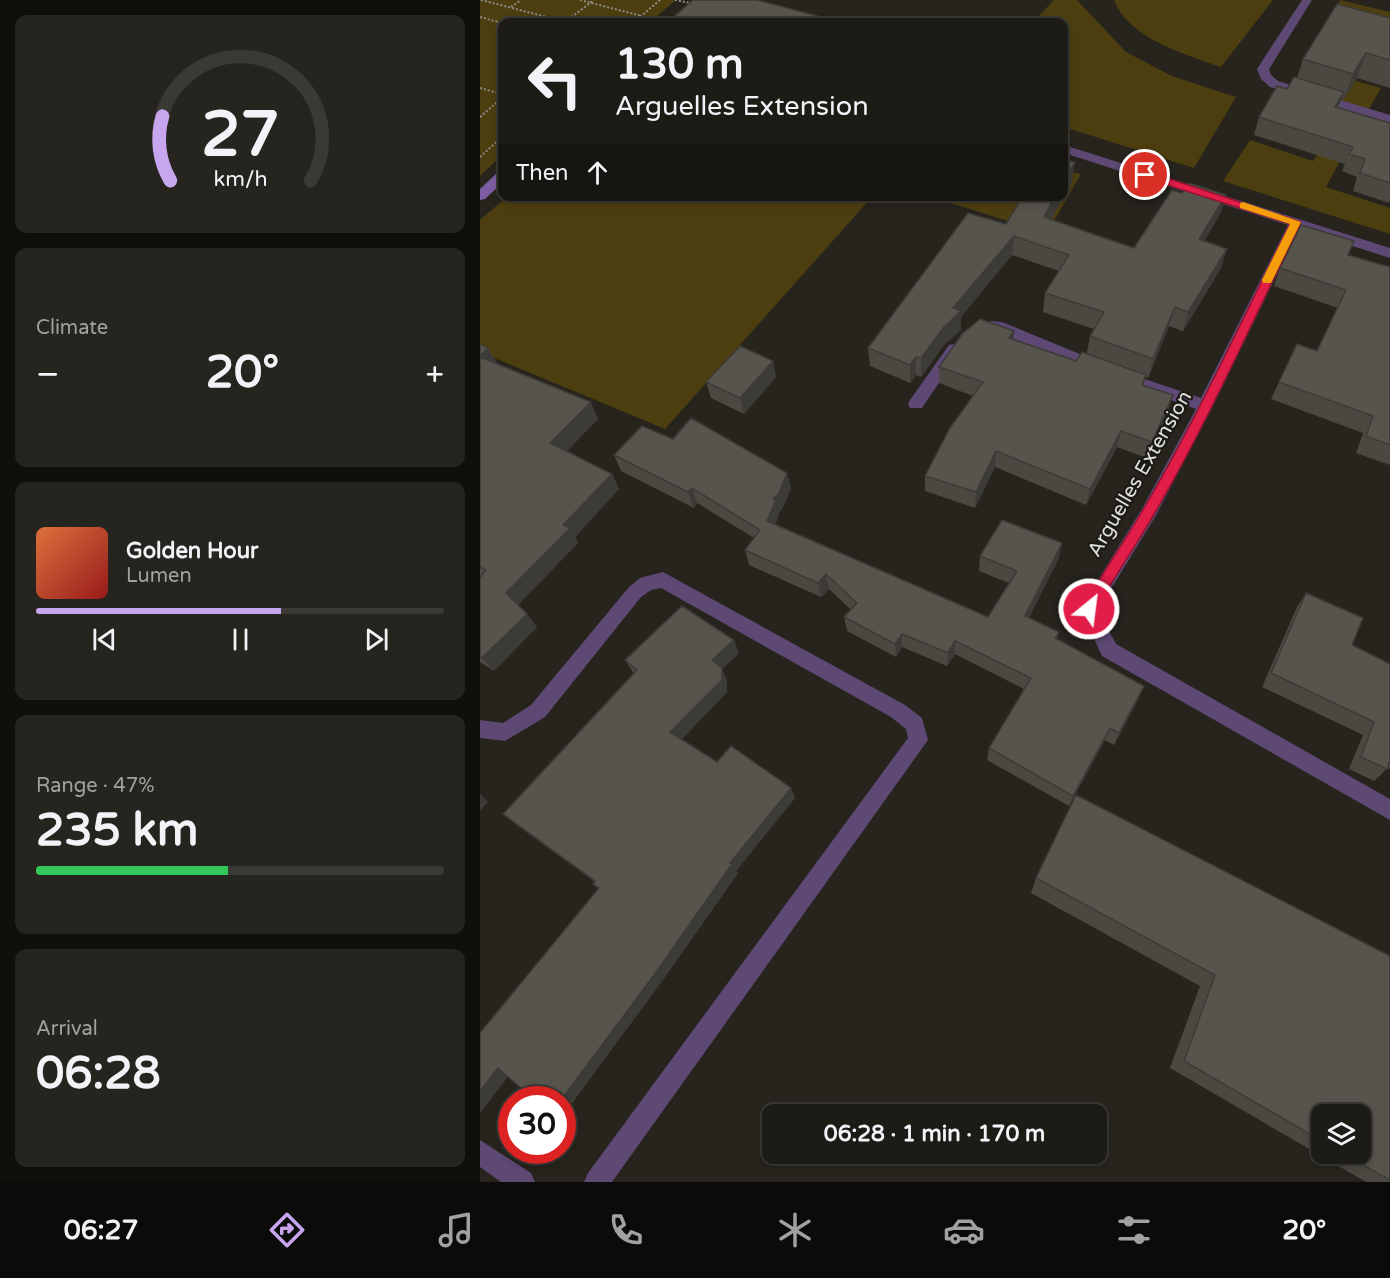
<!DOCTYPE html>
<html lang="en">
<head>
<meta charset="utf-8">
<style>
  body { margin:0; font-family:"Varela Round",sans-serif; background:#25241f; color:#f1f3f6; height:100vh; display:flex; flex-direction:column; font-size:22px; white-space:nowrap }
  * { box-sizing:border-box; margin:0 }
  p { font-size:20px; color:#a0a1a1 }
  .icon { flex:none; width:33px; height:33px; fill:none; stroke:currentColor; stroke-width:2; stroke-linecap:round; stroke-linejoin:round }
  .map { position:relative; flex:1; overflow:hidden }
  .panel { display:flex; flex-direction:column; gap:15px; padding:15px; background:#0f0f0c; width:480px }
  .panel>* { flex:none }
  .banner { position:absolute; left:18px; top:18px; width:570px; height:183px; border-radius:12px; box-shadow:0 3px 9px #0003,0 0 0 2px #3a3935; background:#1c1b16; color:#f1f3f6; overflow:hidden }
  .fabs { position:absolute; left:831px; top:1104px; display:grid; gap:12px }
  .fabs a { display:grid; place-items:center; width:60px; height:60px; border-radius:12px; background:#1c1b16; box-shadow:0 3px 9px #0003,0 0 0 2px #3a3935; font-size:30px }
  .speed { position:absolute; left:18px; top:1086px; display:flex; gap:12px; font-size:30px; font-weight:700; text-align:center }
  .speed>* { display:grid; place-content:center; width:78px; height:78px; border-radius:50%; background:#1c1b16; box-shadow:0 3px 9px #0003,0 0 0 2px #3a3935; line-height:1 }
  .speed .limit { border:9px solid #d22; background:#fff; color:#111 }
  .pin { position:absolute; display:grid; place-items:center; width:51px; height:51px; color:#fff; margin:-26px; border:3px solid #fff; border-radius:50%; box-shadow:0 2px 6px #0007 }
  .me { position:absolute; width:66px; margin:-33px; rotate:29deg; stroke-linejoin:round; filter:drop-shadow(0 0 4px #0008) }
  .turn { display:flex; align-items:center; gap:21px; height:126px; padding:0 18px; font-size:27px }
  .turn .icon { width:78px; height:78px; stroke-width:2.5 }
  .turn b { display:block; font-size:42px; line-height:51px }
  .then { display:flex; align-items:center; height:57px; padding:0 18px; background:#0003; gap:12px; font-size:22px }
  .big { font-size:45px; font-weight:800; line-height:1.1 }
  .panel .tile { flex:1; display:flex; flex-direction:column; justify-content:center; gap:9px; min-width:0; padding:0 21px; border-radius:12px; background:#25241f }
  .panel .dial { align-items:center; gap:0 }
  .dial svg { height:156px; overflow:visible; fill:none; stroke:#3a3935; stroke-width:7; stroke-linecap:round; text-anchor:middle }
  .dial text { fill:#f1f3f6; stroke:none }
  .song { display:flex; align-items:center; gap:18px }
  .cover { width:72px; height:72px; border-radius:9px; background:linear-gradient(135deg,hsl(20 70% 55%),hsl(0 70% 35%)) }
  .played { height:6px; border-radius:3px; background:linear-gradient(90deg,#c7a6ef 60%,#3a3935 60%) }
  .keys { display:flex; justify-content:space-around; direction:ltr }
  .heat { display:flex; justify-content:space-between; align-items:center; font-size:33px; direction:ltr }
  .charge { height:9px; border-radius:4px; background:linear-gradient(90deg,#34c759 47%,#3a3935 0) }
  .trip { position:absolute; left:282px; top:1104px; width:345px; height:60px; border-radius:12px; background:#1c1b16; box-shadow:0 3px 9px #0003,0 0 0 2px #3a3935; font-weight:800; line-height:60px; text-align:center }
  .menu { display:flex; height:96px; justify-content:space-around; align-items:center; background:#0b0b09; color:#a0a1a1 }
  .menu .icon { width:42px; height:42px }
  .menu .current { color:#c7a6ef }
  .menu b { font-size:27px; color:#f1f3f6 }
  main { display:flex; flex:1; min-height:0 }
  .map>svg:first-child { display:block }
  .green { fill:#4c3e0f }
  .lines { fill:none; stroke-linecap:round; stroke-linejoin:round }
  .path { stroke:#8d8b85; stroke-width:2; stroke-dasharray:2 2; stroke-linecap:butt }
  .lane { fill:#5d4974; fill-rule:evenodd }
  .street { fill:#5d4974; fill-rule:evenodd }
  .secondary { fill:#7d5da2; fill-rule:evenodd }
  .wall { fill:#4b4842; fill-rule:evenodd }
  .shaded-wall { fill:#3d3b36 }
  .building { fill:#57544d; stroke:#3d3b36; stroke-width:1.5 }
  .route { fill:#e11d48; stroke:#92132f; stroke-width:1.5 }
  .slow { fill:#f59e0b }
  .labels { text-anchor:middle; dominant-baseline:central; stroke-width:4.5; stroke-linejoin:round; paint-order:stroke }
  .street-label { font-size:20px; fill:#e1dfdb; stroke:#1c1a14 }
</style>
</head>
<body>
<main>
<section class="panel">
<div class="tile dial"><svg viewBox="0 0 100 80">
<path d="M14 69A42 42 0 1 1 86 69"/>
<path d="M14 69A42 42 0 0 1 10 36" stroke="#c7a6ef"/>
<text x="50" y="56" font-size="32" font-weight="700">27</text>
<text x="50" y="72" font-size="11">km/h</text>
</svg></div>
<div class="tile"><p>Climate</p>
<div class="heat"><a>−</a><b class="big">20°</b><a>+</a></div>
</div>
<div class="tile">
<div class="song"><i class="cover"></i><div><b>Golden Hour</b><p>Lumen</p></div></div>
<div class="played"></div>
<div class="keys"><svg class="icon" aria-label="previous" viewBox="0 0 24 24"><path d="M18 5L8 12l10 7zM5 5v14"/></svg><svg class="icon" aria-label="pause" viewBox="0 0 24 24"><path d="M8 5v14M16 5v14"/></svg><svg class="icon" aria-label="next" viewBox="0 0 24 24"><path d="M6 5l10 7-10 7zM19 5v14"/></svg></div>
</div>
<div class="tile"><p>Range · 47%</p><b class="big">235 km</b><div class="charge"></div></div>
<div class="tile"><p>Arrival</p><b class="big">06:28</b></div>
</section>
<div class="map">
<svg width="910" height="1182" viewBox="0 0 910 1182">
  <rect width="100%" height="100%" fill="#26241d"/>
  <path class="green" d="M 0,0 L 196,0 L 170,22 L 22,22 L 22,155 L 0,176 Z
    M 574,0 L 597,0 L 646,52 L 692,76 L 756,97 L 714,168 L 584,127 L 584,22 L 553,22 Z
    M 634,0 L 793,0 L 741,67 C 706,55 648,38 634,0 Z
    M 860,0 L 910,12 L 910,38 L 849,21 Z
    M 827,67 L 901,88 L 889,109 L 814,87 Z
    M 856,126 L 875,133 L 846,187 L 910,208 L 910,234 L 743,181 L 770,140 L 833,161 Z
    M 584,170 L 601,174 L 567,233 L 451,197 L 584,196 Z
    M 27,197 L 392,197 L 185,429 L 0,352 L 0,220 Z"/>
  <g class="lines">
    <path class="path" d="M 1,0 L 86,22
      M 100,0 L 162,16
      M 195,0 L 215,4
      M 31,7 L 41,0
      M 0,17 L 22,23
      M 85,22 L 114,0
      M 154,22 L 180,0
      M 0,88 L 22,94
      M 0,117 L 22,98
      M 0,157 L 22,137"/>
    <path class="lane" d="M 822,0 L 832,0 L 789,69 L 791,75 L 798,81 L 910,115 L 910,123 L 790,87 L 781,79 L 777,69 Z"/>
    <path class="street" d="M 584,145 L 910,248 L 910,258 L 819,229 L 733,406 L 675,517 L 618,610 L 636,644 L 910,799 L 910,820 L 622,656 L 600,609 L 663,507 L 716,409 L 631,379 L 515,331 L 506,330 L 504,326 L 511,321 L 522,322 L 641,371 L 721,398 L 808,225 L 584,153 Z
      M 474,344 L 479,345 L 482,349 L 479,353 L 442,408 L 430,408 L 428,404 L 430,400 L 469,345 Z
      M 183,572 L 425,705 L 442,718 L 448,740 L 132,1182 L 104,1182 L 108,1173 L 428,738 L 426,729 L 411,717 L 181,588 L 171,590 L 161,597 L 65,717 L 25,741 L 0,738 L 0,720 L 23,723 L 51,705 L 149,587 L 160,578 Z
      M 0,1140 L 51,1173 L 55,1182 L 21,1182 L 0,1167 Z"/>
    <path class="secondary" d="M 22,172 L 22,183 L 5,199 L 0,200 L 0,189 L 17,173 Z"/>
  </g>
  <path class="wall" d="M 910,18 L 910,88 L 877,78 L 864,99 L 862,98 L 858,108 L 910,123 L 910,201 L 909,203 L 873,191 L 877,177 L 862,171 L 865,164 L 774,135 L 779,117 L 817,78 L 823,59 Z
    M 592,182 L 571,220 L 654,248 L 702,193 L 746,195 L 740,214 L 724,241 L 741,268 L 703,331 L 689,326 L 668,378 L 666,377 L 663,385 L 688,412 L 667,458 L 637,447 L 606,505 L 515,467 L 495,508 L 445,491 L 445,476 L 493,396 L 459,383 L 459,367 L 534,331 L 533,339 L 596,361 L 607,353 L 610,336 L 614,329 L 563,312 L 565,293 L 579,271 L 532,255 L 481,317 L 481,330 L 464,345 L 441,377 L 436,375 L 430,383 L 390,366 L 388,348 L 526,224 Z
    M 868,255 L 910,267 L 910,465 L 876,453 L 883,433 L 791,399 L 799,382 L 837,351 L 858,308 L 794,286 L 800,268 Z
    M 0,344 L 8,348 L 18,365 L 118,419 L 87,451 L 132,474 L 139,489 L 95,537 L 98,543 L 38,605 L 57,627 L 14,671 L 0,662 L 0,578 L 1,576 L 0,576 Z
    M 296,377 L 264,414 L 231,398 L 226,382 Z
    M 193,439 L 307,473 L 311,489 L 302,509 L 299,512 L 299,515 L 295,524 L 508,617 L 529,583 L 499,571 L 500,556 L 579,558 L 549,618 L 579,632 L 577,639 L 664,686 L 659,698 L 634,745 L 625,740 L 589,806 L 507,760 L 509,748 L 544,689 L 475,654 L 467,666 L 422,647 L 416,657 L 367,631 L 364,617 L 371,610 L 349,589 L 341,597 L 269,565 L 265,550 L 274,538 L 217,503 L 214,508 L 141,471 L 134,455 Z
    M 826,593 L 872,645 L 910,664 L 910,769 L 907,768 L 907,769 L 894,781 L 869,769 L 883,735 L 782,687 L 817,607 Z
    M 259,653 L 242,669 L 247,681 L 247,692 L 202,739 L 237,762 L 311,788 L 315,798 L 256,871 L 258,873 L 182,981 L 83,1115 L 82,1100 L 28,1076 L 0,1113 L 0,1033 L 118,889 L 113,884 L 115,882 L 35,824 L 23,814 L 154,674 L 145,660 Z
    M 556,878 L 910,956 L 910,1182 L 886,1182 L 690,1068 L 720,986 L 551,893 ZM 842,1114 L 880,1154 L 842,1154 Z"/>
  <path class="shaded-wall" d="M 886,53 L 877,78 L 864,99 L 873,74 Z
    M 864,92 L 857,110 L 855,107 Z
    M 595,162 L 592,182 L 561,237 L 564,217 L 575,196 L 584,196 L 584,182 Z
    M 746,195 L 740,214 L 713,258 L 719,239 Z
    M 534,236 L 532,255 L 481,317 L 481,330 L 464,345 L 441,377 L 441,358 L 473,308 Z
    M 747,249 L 741,268 L 703,331 L 708,312 Z
    M 695,307 L 689,326 L 668,378 L 673,359 Z
    M 534,331 L 532,348 L 529,338 Z
    M 8,348 L 18,365 L 0,359 L 0,356 Z
    M 436,357 L 436,375 L 430,383 L 430,365 Z
    M 293,361 L 296,377 L 264,414 L 260,398 Z
    M 693,395 L 688,412 L 667,458 L 672,442 Z
    M 111,402 L 118,419 L 79,459 L 70,443 Z
    M 641,431 L 637,447 L 606,505 L 610,489 Z
    M 516,451 L 515,467 L 495,508 L 496,492 Z
    M 307,473 L 311,489 L 302,509 L 299,512 L 299,515 L 291,536 L 287,521 L 293,499 Z
    M 132,474 L 139,489 L 95,537 L 98,543 L 36,607 L 26,593 L 83,525 Z
    M 212,488 L 217,503 L 214,508 L 208,492 Z
    M 582,543 L 579,558 L 543,630 L 545,616 Z
    M 346,574 L 349,589 L 341,597 L 338,583 Z
    M 47,614 L 57,627 L 14,671 L 2,658 Z
    M 422,634 L 422,647 L 416,657 L 415,644 Z
    M 254,640 L 259,653 L 242,669 L 247,681 L 247,692 L 197,744 L 190,732 L 232,660 Z
    M 475,641 L 475,654 L 467,666 L 468,653 Z
    M 664,686 L 659,698 L 634,745 L 639,733 Z
    M 630,728 L 625,740 L 589,806 L 593,796 Z
    M 311,788 L 315,798 L 256,871 L 258,873 L 182,981 L 82,1115 L 82,1100 L 81,1100 L 250,863 Z
    M 0,794 L 8,802 L 0,811 Z
    M 18,1068 L 32,1071 L 0,1113 L 0,1091 Z"/>
  <path class="building" d="M 213,0 L 277,0 L 360,22 L 188,22 Z
    M 857,4 L 910,18 L 910,60 L 886,53 L 873,74 L 823,59 Z
    M 814,77 L 864,92 L 855,107 L 910,123 L 910,183 L 880,173 L 885,159 L 869,154 L 873,147 L 779,117 L 797,86 L 807,89 Z
    M 584,160 L 595,162 L 584,182 Z
    M 709,183 L 746,195 L 719,239 L 747,249 L 708,312 L 695,307 L 673,359 L 610,336 L 624,312 L 565,293 L 589,255 L 534,236 L 473,308 L 481,311 L 464,327 L 441,358 L 436,357 L 430,365 L 388,348 L 488,213 L 526,224 L 543,196 L 575,196 L 564,217 L 654,248 L 692,190 L 702,193 Z
    M 821,225 L 874,241 L 868,255 L 910,267 L 910,445 L 886,436 L 893,416 L 799,382 L 817,344 L 837,351 L 866,290 L 800,268 Z
    M 500,319 L 534,331 L 529,338 L 596,361 L 602,352 L 666,375 L 662,385 L 693,395 L 672,442 L 641,431 L 610,489 L 516,451 L 496,492 L 445,476 L 470,428 L 503,382 L 459,367 L 482,334 Z
    M 0,344 L 8,348 L 0,356 Z
    M 260,346 L 293,361 L 260,398 L 226,382 Z
    M 0,357 L 111,402 L 70,443 L 132,474 L 83,525 L 90,528 L 26,593 L 47,614 L 2,658 L 0,656 L 0,578 L 6,570 L 0,567 Z
    M 211,418 L 307,473 L 299,493 L 293,499 L 296,500 L 287,521 L 508,617 L 537,571 L 500,556 L 522,520 L 582,543 L 545,616 L 579,632 L 575,638 L 664,686 L 639,733 L 630,728 L 593,796 L 509,748 L 551,678 L 475,641 L 468,653 L 422,634 L 415,644 L 364,617 L 377,603 L 346,574 L 338,583 L 265,550 L 280,530 L 212,488 L 208,492 L 134,455 L 162,426 L 193,439 Z
    M 826,593 L 883,618 L 872,645 L 910,664 L 910,760 L 907,769 L 881,757 L 894,722 L 791,673 Z
    M 202,606 L 254,640 L 232,660 L 242,668 L 242,680 L 190,732 L 237,762 L 251,746 L 311,788 L 250,863 L 252,864 L 174,975 L 81,1100 L 55,1100 L 18,1068 L 0,1091 L 0,1033 L 119,888 L 113,884 L 115,881 L 23,814 L 157,670 L 145,660 Z
    M 596,795 L 910,956 L 910,1180 L 864,1154 L 880,1154 L 880,1114 L 842,1114 L 842,1141 L 704,1061 L 735,975 L 556,878 Z"/>
  <path class="route" d="M 662,172 L 669,172 L 821,222 C 773,320 728,422 673,516 C 654,549 632,580 614,613 L 604,613 L 602,609 L 604,605 C 623,572 645,541 664,508 C 718,417 762,319 810,224 L 662,177 Z"/>
  <path class="slow" d="M 763,202 L 821,222 L 791,283 L 783,283 L 782,280 L 810,224 L 760,208 L 760,203 Z"/>
  <g class="labels">
    <g class="street-label">
      <text transform="translate(660 474) rotate(-60)">Arguelles Extension</text>
    </g>
  </g>
</svg>
<div class="fabs">
<a><svg class="icon" aria-label="layers" viewBox="0 0 24 24"><path d="M12 4l9 5-9 5-9-5zM3 14l9 5 9-5"/></svg></a>
</div>
<div class="speed"><div class="limit">30</div></div>
<div class="pin" style="left:665px;top:175px;background:#d93025"><svg class="icon" aria-label="arrive" viewBox="0 0 24 24"><path d="M6 21V4h12l-3 4 3 4H6"/></svg></div>
<svg class="me" style="left:609px;top:609px" viewBox="-20 -20 40 40"><circle r="17" fill="#e11d48" stroke="#fff" stroke-width="3"/><path d="M0-11L8 9 0 5-8 9z" fill="#fff"/></svg>
<div class="trip">06:28 · 1 min · 170 m</div>
<div class="banner">
<div class="turn"><svg class="icon" aria-label="left" viewBox="0 0 24 24"><path d="M17 20v-9H6M10 6l-5 5 5 5"/></svg><div><b>130 m</b>Arguelles Extension</div></div>
<div class="then">Then<svg class="icon" aria-label="ahead" viewBox="0 0 24 24"><path d="M12 20V5M6 11l6-6 6 6"/></svg></div>
</div>
</div>
</main>
<nav class="menu">
<b>06:27</b>
<svg class="icon current" aria-label="directions" viewBox="0 0 24 24"><path d="M12 3l9 9-9 9-9-9zM9 14v-3h6M13 9l2 2-2 2"/></svg>
<svg class="icon" aria-label="music" viewBox="0 0 24 24"><path d="M9 18V5l10-2v13"/><circle cx="6" cy="18" r="3"/><circle cx="16" cy="16" r="3"/></svg>
<svg class="icon" aria-label="phone" viewBox="0 0 24 24"><path d="M5 4h4l2 5-3 2q2 4 5 5l2-3 5 2v4C11 20 4 13 5 4z"/></svg>
<svg class="icon" aria-label="climate" viewBox="0 0 24 24"><path d="M12 3v18M4 7l16 10M4 17L20 7"/></svg>
<svg class="icon" aria-label="car" viewBox="0 0 24 24"><path d="M5 17H2v-5l4-1 3-4h7l3 4 3 1v5h-3M9 17h6M6 11h13"/><circle cx="7" cy="17" r="2"/><circle cx="17" cy="17" r="2"/></svg>
<svg class="icon" aria-label="filters" viewBox="0 0 24 24"><path d="M4 7h16M4 17h16"/><circle cx="9" cy="7" r="2"/><circle cx="15" cy="17" r="2"/></svg>
<b>20°</b>
</nav>
</body>
</html>
